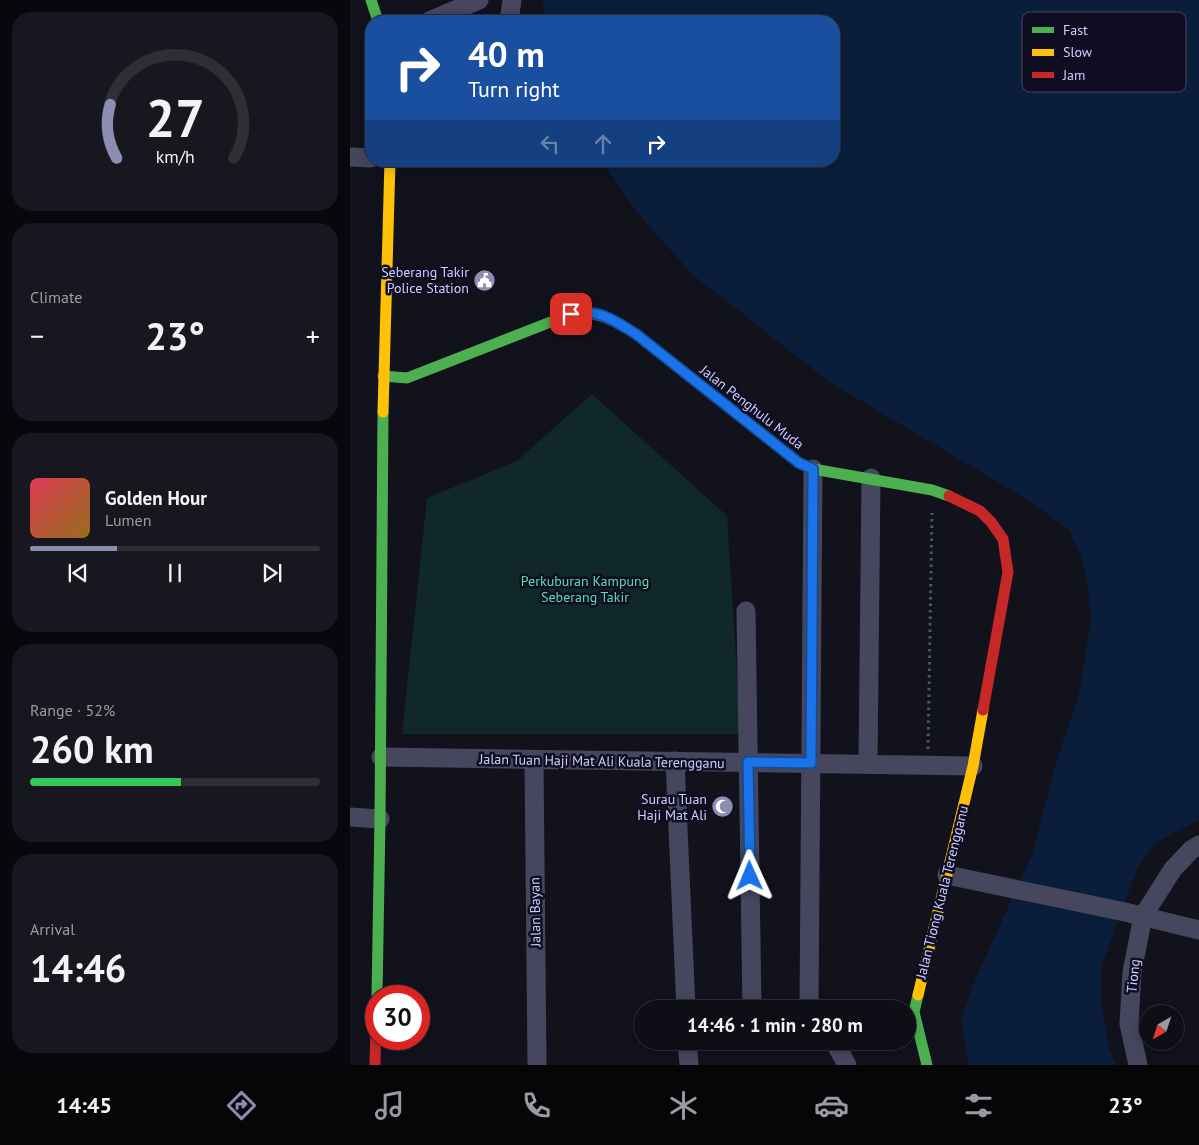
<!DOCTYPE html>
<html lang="en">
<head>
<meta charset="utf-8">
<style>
  body { margin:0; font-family:"PT Sans",sans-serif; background:#17171f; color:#f1f3f6; height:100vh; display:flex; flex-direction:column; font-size:19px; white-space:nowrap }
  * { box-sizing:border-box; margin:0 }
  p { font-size:16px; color:#9b9ca1 }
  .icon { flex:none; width:28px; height:28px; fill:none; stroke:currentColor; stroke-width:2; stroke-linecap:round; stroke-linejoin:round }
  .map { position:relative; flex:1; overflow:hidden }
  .sheet { display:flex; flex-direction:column; gap:12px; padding:12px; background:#08080c; width:350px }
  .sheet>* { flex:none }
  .hud { position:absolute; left:15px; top:15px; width:475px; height:152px; border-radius:20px; box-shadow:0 2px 12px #0003,0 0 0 1px #2e2e35; background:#1a4fa0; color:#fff; overflow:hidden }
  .needle { width:32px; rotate:219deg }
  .controls { position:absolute; left:789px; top:1005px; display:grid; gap:10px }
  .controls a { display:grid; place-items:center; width:45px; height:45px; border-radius:50%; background:#0e0e16; box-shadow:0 2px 12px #0003,0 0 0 1px #2e2e35; font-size:25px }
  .speed { position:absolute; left:15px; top:985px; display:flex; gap:10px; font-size:25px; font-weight:700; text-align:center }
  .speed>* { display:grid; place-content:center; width:65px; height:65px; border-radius:50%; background:#0e0e16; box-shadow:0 2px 12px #0003,0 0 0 1px #2e2e35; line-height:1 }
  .speed .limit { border:8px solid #d22; background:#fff; color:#111 }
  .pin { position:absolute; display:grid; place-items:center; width:42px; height:42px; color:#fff; margin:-21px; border-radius:10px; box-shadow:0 2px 8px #0006 }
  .me { position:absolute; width:55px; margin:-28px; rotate:359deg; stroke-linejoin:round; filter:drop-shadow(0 0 4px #0008) }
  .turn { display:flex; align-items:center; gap:18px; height:105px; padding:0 20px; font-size:22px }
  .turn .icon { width:65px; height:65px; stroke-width:2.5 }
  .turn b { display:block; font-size:35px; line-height:42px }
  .lanes { display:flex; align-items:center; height:48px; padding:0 20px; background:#0003; justify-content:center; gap:25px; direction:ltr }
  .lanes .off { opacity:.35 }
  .big { font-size:38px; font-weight:800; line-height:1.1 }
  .sheet .tile { flex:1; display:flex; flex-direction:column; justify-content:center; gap:8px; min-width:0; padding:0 18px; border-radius:20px; background:#17171f }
  .sheet .dial { align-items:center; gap:0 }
  .dial svg { height:130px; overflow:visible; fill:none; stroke:#2e2e35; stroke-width:7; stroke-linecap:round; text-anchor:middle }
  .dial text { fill:#f1f3f6; stroke:none }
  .song { display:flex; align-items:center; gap:15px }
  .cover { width:60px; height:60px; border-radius:8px; background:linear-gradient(135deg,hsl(350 70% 55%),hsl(40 70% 35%)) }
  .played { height:5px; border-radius:2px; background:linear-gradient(90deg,#8e8cb0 30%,#2e2e35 30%) }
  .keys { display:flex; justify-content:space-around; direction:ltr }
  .heat { display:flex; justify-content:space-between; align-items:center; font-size:28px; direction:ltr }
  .charge { height:8px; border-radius:4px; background:linear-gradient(90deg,#34c759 52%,#2e2e35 0) }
  .trip { position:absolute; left:284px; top:1000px; width:282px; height:50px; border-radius:25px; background:#0e0e16; box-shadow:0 2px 12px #0003,0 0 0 1px #2e2e35; font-weight:800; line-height:50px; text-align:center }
  .tabs { display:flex; height:80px; justify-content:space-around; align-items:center; background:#060609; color:#9b9ca1 }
  .tabs .icon { width:35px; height:35px }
  .tabs .selected { color:#8e8cb0 }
  .tabs b { font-size:22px; color:#f1f3f6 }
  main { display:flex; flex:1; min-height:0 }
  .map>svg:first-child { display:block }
  .green { fill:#102827 }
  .water { fill:#0a1e3b }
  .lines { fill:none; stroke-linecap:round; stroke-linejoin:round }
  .path { stroke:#485864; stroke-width:3; stroke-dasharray:2.5 4; stroke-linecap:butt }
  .street { stroke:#46475e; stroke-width:19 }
  .fast { stroke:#4caf50; stroke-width:11 }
  .slow { stroke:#ffc107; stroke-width:11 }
  .jam { stroke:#c62828; stroke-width:11 }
  .route-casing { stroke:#114b97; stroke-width:12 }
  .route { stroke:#1a73e8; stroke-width:9 }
  .labels { text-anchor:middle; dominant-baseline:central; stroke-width:5; stroke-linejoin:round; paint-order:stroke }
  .poi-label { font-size:14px; fill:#d0cdff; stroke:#0f0d21; text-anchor:end }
  .street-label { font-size:14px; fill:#d0cdff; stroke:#0f0d21 }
  .park-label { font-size:14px; fill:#59dfb6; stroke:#0f0d21 }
  .key { fill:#0f0d21; stroke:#494764; stroke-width:1 }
  .key-label { font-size:14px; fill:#d0cdff }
</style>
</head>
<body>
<main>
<section class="sheet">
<div class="tile dial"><svg viewBox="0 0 100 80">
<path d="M14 69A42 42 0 1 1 86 69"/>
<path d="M14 69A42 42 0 0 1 10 36" stroke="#8e8cb0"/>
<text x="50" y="56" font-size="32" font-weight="700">27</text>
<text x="50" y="72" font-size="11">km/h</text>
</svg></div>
<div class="tile"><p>Climate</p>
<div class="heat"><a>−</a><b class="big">23°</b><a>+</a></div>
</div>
<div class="tile">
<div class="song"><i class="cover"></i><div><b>Golden Hour</b><p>Lumen</p></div></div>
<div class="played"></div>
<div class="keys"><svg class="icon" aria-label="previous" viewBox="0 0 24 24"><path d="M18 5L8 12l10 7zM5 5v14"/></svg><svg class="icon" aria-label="pause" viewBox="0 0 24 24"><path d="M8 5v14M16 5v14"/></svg><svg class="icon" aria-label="next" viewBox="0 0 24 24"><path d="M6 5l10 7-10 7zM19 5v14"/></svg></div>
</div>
<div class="tile"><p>Range · 52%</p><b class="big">260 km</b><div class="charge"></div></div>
<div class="tile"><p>Arrival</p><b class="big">14:46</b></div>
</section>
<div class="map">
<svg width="849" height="1065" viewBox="0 0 849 1065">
  <rect width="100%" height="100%" fill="#12121d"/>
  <path class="green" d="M 242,394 L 377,516 L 391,734 L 52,734 L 77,498 L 167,461 Z"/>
  <path class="water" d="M 192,0 L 849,0 L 849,820 L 806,842 L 787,869 L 751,967 L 752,1009 L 759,1049 L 766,1065 L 619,1065 L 611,1019 L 626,978 L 682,855 L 707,759 L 729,694 L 741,621 L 738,587 L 731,556 L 719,530 L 678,500 L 481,383 L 342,274 L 286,211 L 252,161 L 484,161 L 484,21 L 197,21 Z"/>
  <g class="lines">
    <path class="path" d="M 578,749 L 582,513"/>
    <path class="street" d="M 79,21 L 129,0
      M 159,21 L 162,0
      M 0,157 L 21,158
      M 396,611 L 402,1009
      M 31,757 L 623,766
      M 184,760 L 187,1065
      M 325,761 L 336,1009
      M 518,764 L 521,478
      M 0,817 L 30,819
      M 597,875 L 775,912 L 849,930
      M 336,1008 L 369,1009
      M 459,1009 L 463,469
      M 337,1041 L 339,1065
      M 484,1041 L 497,1065
      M 788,1065 L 779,1024 L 782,972 L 793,916 L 823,869 L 841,850 L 849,845"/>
    <path class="fast" d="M 21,0 L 28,21
      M 33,376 L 57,378 L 221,314 C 246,309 265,321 286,334 L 449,463 L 463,469 L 582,490 L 599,496
      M 568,995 L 564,1012 L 577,1065
      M 27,996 L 30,819 L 33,412"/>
    <path class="slow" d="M 33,412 L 40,161
      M 568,995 L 623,766 L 633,710"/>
    <path class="jam" d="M 599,496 L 630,511 L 641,522 L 653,539 L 658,572 L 633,710
      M 25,1065 L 26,1020"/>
  </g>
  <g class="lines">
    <defs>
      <path id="route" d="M 221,314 C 246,307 265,321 286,334 L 449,463 L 463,469 L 461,763 L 398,762 L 400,876"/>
    </defs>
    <use href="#route" class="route-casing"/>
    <use href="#route" class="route"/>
  </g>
  <defs>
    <symbol id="civic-disc" viewBox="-11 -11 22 22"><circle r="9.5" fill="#8e8cb0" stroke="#0f0d21"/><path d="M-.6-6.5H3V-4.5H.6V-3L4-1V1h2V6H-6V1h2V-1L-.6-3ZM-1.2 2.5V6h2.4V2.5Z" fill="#fff"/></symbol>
    <symbol id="mosque-disc" viewBox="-11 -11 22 22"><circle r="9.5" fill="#8e8cb0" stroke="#0f0d21"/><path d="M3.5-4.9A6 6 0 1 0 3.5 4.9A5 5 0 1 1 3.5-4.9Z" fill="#fff"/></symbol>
  </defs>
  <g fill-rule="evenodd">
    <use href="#civic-disc" x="122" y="268" width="25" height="25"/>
    <use href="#mosque-disc" x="360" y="794" width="25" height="25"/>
  </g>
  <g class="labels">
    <g class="poi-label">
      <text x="119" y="272">Seberang Takir<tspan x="119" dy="16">Police Station</tspan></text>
      <text x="357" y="799">Surau Tuan<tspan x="357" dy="16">Haji Mat Ali</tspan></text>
    </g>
    <g class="street-label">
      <text transform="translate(402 407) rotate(38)">Jalan Penghulu Muda</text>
      <text transform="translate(252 761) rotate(1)">Jalan Tuan Haji Mat Ali Kuala Terengganu</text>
      <text transform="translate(592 892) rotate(-76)">Jalan Tiong Kuala Terengganu</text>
      <text transform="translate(185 912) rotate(-91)">Jalan Bayan</text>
      <text transform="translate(783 976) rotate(-84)">Tiong</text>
    </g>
    <g class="park-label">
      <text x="235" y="581">Perkuburan Kampung<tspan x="235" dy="16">Seberang Takir</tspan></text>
    </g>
  </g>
  <rect x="672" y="12" width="164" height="80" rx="8" class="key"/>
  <rect x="682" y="27" width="22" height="6" fill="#4caf50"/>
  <rect x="682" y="49" width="22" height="7" fill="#ffc107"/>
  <rect x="682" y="72" width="22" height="6" fill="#c62828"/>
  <g class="key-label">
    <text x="713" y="35">Fast</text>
    <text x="713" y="57">Slow</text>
    <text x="713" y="80">Jam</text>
  </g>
</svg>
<div class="controls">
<a><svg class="needle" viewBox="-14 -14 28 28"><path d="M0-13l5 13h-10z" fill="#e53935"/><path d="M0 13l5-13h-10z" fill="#9b9ca1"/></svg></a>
</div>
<div class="speed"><div class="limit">30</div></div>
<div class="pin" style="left:221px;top:314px;background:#d93025"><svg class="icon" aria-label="arrive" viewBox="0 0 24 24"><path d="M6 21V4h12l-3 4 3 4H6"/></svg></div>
<svg class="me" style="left:400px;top:876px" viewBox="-20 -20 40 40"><path d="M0-17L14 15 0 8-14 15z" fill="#1a73e8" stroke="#fff" stroke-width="4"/></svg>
<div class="trip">14:46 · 1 min · 280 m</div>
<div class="hud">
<div class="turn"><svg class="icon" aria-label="right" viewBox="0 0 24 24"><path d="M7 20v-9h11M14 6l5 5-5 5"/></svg><div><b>40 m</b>Turn right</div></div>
<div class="lanes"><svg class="icon off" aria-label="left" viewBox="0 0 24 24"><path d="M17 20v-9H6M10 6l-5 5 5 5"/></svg><svg class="icon off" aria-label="ahead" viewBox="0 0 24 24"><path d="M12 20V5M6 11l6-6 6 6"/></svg><svg class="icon" aria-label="right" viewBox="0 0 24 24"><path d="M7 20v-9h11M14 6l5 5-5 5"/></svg></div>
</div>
</div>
</main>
<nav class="tabs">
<b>14:45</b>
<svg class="icon selected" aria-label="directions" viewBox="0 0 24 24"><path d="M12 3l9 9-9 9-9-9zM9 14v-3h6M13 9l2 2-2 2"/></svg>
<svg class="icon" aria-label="music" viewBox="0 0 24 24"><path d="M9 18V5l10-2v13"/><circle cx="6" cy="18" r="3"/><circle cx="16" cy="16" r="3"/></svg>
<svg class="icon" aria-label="phone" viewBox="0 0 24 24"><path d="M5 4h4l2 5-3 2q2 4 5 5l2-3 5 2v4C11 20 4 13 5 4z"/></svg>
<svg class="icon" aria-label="climate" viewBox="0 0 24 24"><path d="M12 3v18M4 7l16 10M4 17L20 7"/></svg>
<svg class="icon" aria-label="car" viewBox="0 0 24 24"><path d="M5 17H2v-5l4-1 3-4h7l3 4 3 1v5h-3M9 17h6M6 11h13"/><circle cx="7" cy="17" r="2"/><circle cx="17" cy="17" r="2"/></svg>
<svg class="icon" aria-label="filters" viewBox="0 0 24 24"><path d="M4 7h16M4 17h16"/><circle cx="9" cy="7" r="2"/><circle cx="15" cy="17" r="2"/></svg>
<b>23°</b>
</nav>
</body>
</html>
